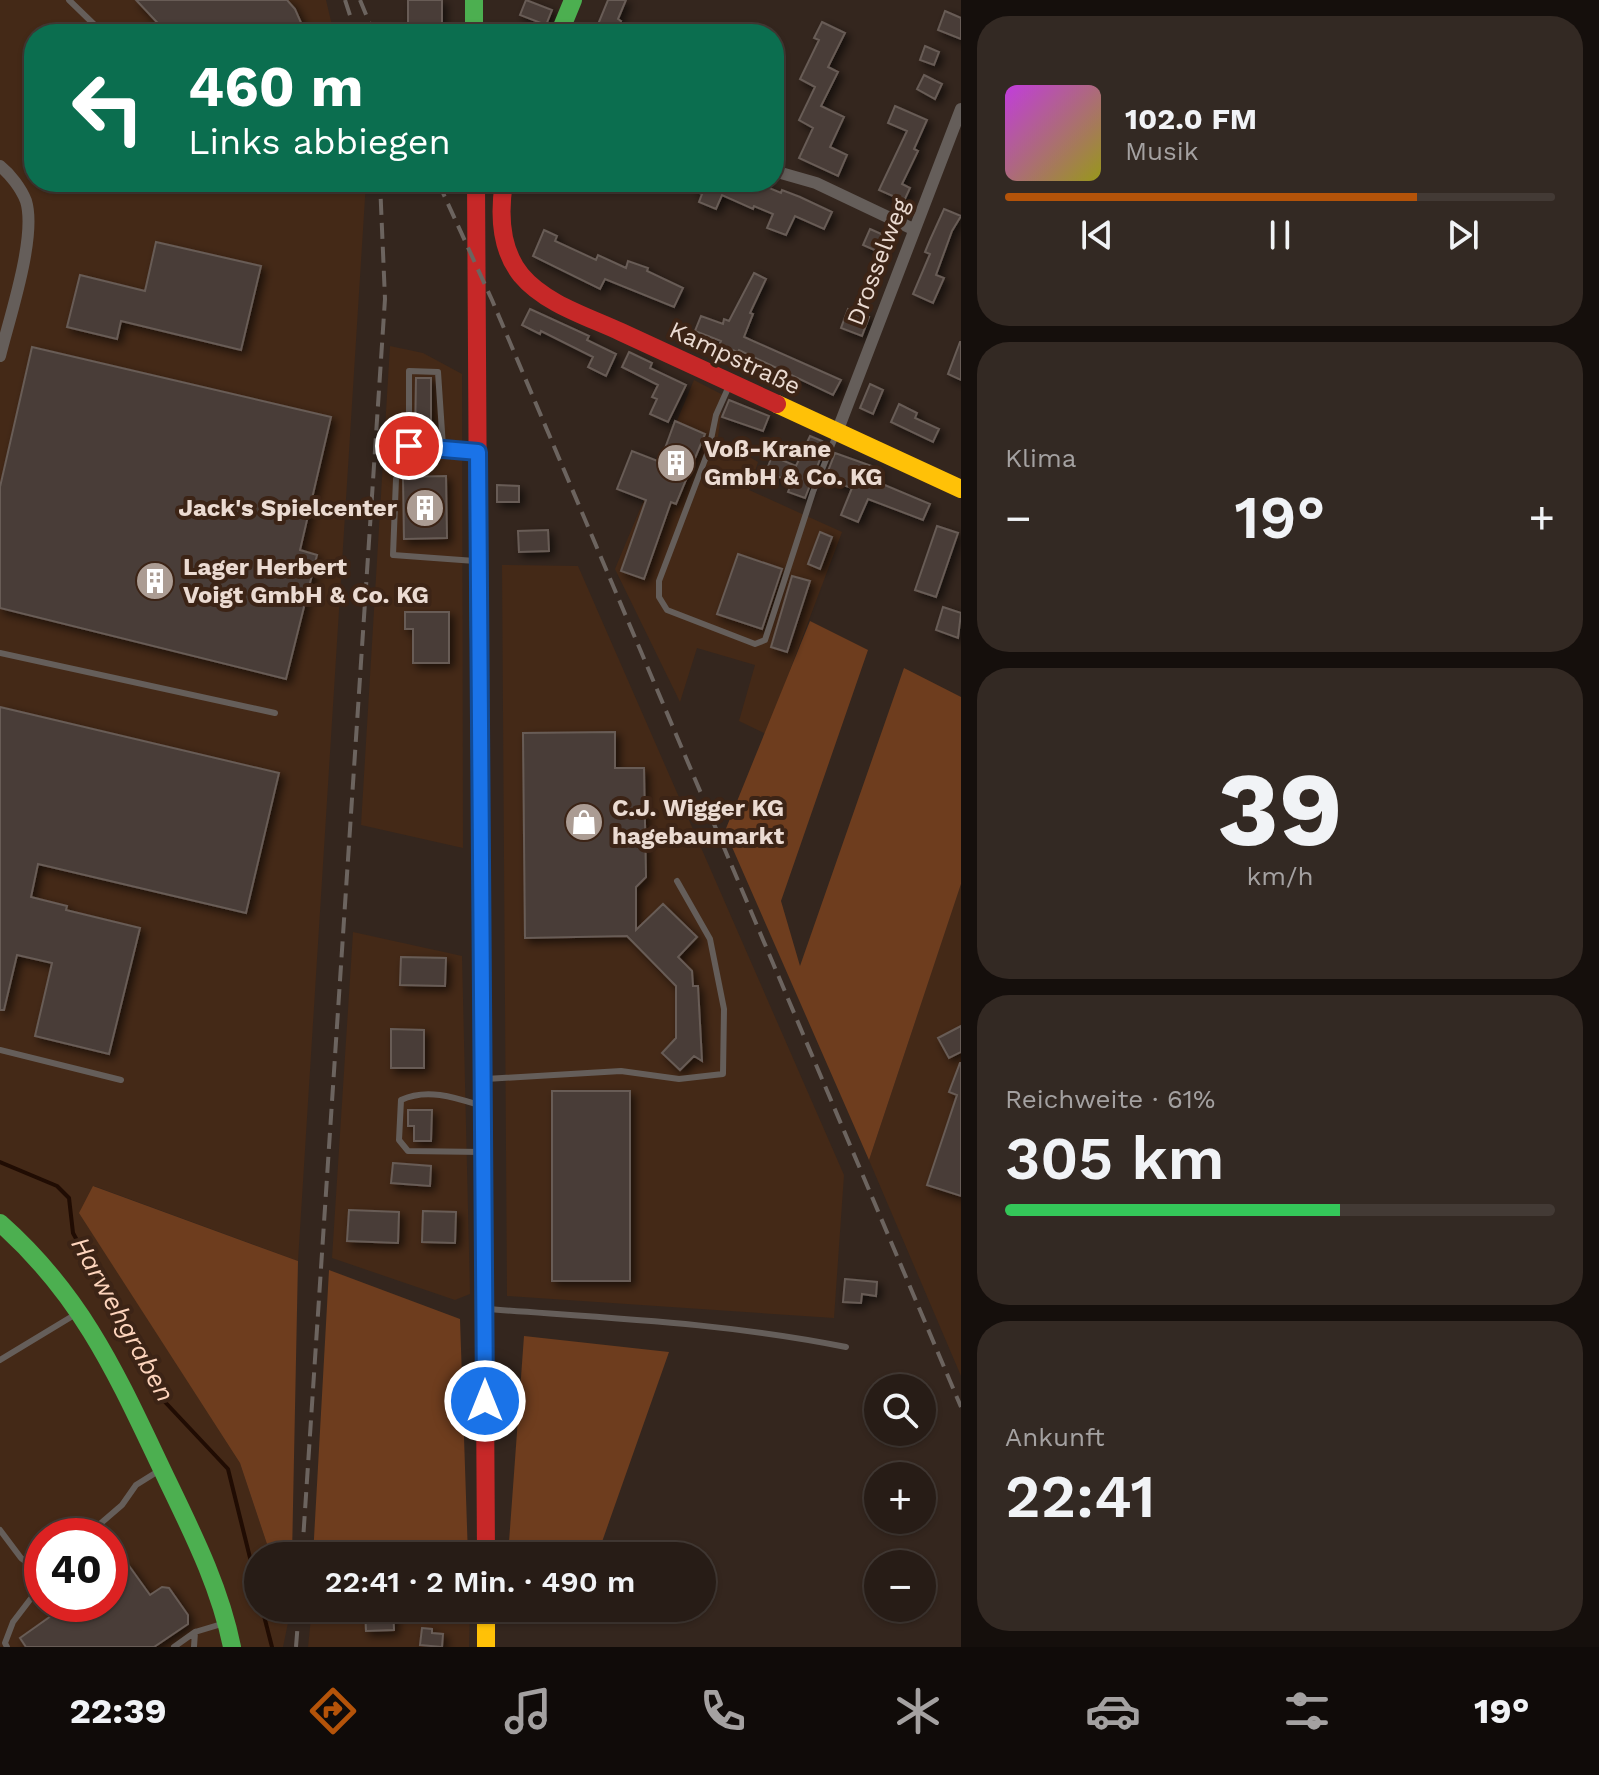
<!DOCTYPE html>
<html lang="de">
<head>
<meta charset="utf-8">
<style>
  body { margin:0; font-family:"Work Sans",sans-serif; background:#332923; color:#f1f3f6; height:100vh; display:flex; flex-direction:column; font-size:30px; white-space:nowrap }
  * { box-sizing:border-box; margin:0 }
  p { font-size:26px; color:#a4a1a1 }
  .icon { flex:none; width:44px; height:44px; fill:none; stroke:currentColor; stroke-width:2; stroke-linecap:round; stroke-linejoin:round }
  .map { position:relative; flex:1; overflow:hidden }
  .sheet { display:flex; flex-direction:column; gap:16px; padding:16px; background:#150f0c; width:638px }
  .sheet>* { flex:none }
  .hud { position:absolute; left:24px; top:24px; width:760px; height:168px; border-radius:32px; box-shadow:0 2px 6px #0004,0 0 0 2px #433a35; background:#0b6e4f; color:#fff; overflow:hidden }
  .buttons { position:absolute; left:864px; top:1374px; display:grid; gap:16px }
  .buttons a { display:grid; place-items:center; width:72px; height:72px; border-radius:50%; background:#271c16; box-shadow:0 2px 6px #0004,0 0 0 2px #433a35; font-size:40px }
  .speed { position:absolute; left:24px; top:1518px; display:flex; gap:16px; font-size:40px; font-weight:700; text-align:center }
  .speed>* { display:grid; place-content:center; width:104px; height:104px; border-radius:50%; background:#271c16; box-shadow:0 2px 6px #0004,0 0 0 2px #433a35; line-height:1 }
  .speed .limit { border:12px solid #d22; background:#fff; color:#111 }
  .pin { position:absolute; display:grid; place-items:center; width:68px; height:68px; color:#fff; margin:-34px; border:4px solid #fff; border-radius:50%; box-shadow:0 2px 8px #0007 }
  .me { position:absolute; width:88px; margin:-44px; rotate:0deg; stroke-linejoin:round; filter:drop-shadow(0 0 6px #0008) }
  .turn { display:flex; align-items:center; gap:28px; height:168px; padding:0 32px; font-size:36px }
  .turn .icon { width:104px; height:104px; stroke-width:2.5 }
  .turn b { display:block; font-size:56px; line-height:68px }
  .big { font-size:60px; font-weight:600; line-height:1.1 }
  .sheet .widget { flex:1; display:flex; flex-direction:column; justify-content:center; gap:12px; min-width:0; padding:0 28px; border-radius:32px; background:#332923 }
  .sheet .dial { align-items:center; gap:0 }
  .dial b { font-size:104px; line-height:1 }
  .song { display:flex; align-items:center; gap:24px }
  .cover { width:96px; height:96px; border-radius:12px; background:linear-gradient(135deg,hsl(290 70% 55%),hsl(60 70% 35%)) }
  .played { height:8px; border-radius:4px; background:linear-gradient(90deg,#b45309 75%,#433a35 75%) }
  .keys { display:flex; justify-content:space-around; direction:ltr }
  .heat { display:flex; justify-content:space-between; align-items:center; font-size:44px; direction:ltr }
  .charge { height:12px; border-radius:6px; background:linear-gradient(90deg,#34c759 61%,#433a35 0) }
  .trip { position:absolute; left:244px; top:1542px; width:472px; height:80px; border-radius:40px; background:#271c16; box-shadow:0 2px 6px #0004,0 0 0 2px #433a35; font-weight:600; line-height:80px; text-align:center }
  .tabs { display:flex; height:128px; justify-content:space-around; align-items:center; background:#100b09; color:#a4a1a1 }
  .tabs .icon { width:56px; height:56px }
  .tabs .active { color:#b45309 }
  .tabs b { font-size:36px; color:#f1f3f6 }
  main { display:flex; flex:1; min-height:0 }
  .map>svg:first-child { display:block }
  .built { fill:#442917; fill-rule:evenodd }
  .green { fill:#6e3d1e }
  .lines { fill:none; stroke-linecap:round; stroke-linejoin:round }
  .stream { stroke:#200c03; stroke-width:4 }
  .building { fill:#483d37; stroke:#685c56; stroke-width:2; filter:url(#shadow) }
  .lane { stroke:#655e5a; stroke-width:6 }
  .street { stroke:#655e5a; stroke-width:12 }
  .fast { stroke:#4caf50; stroke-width:18 }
  .slow { stroke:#ffc107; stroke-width:18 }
  .jam { stroke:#c62828; stroke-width:18 }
  .rail { stroke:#6c645f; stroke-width:4; stroke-dasharray:16 8; stroke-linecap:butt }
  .route-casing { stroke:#114b97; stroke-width:20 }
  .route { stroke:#1a73e8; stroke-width:14 }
  .labels { text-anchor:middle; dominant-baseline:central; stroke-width:8; stroke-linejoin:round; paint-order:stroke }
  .street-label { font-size:24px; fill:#ebdbd2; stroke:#3c2416 }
  .poi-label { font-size:24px; font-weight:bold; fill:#ebdbd2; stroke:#3c2416; text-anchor:start }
  .water-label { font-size:26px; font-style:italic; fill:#fdd4bc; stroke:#3c2416 }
</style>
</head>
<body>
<main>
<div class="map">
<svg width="961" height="1647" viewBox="0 0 961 1647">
  <defs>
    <filter id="shadow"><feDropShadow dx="4" dy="4" stdDeviation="4" flood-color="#0009"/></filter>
  </defs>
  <rect width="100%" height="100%" fill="#34261e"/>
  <path class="built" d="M 0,0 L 326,0 L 334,34 L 34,34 L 34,182 L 366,182 L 298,1261 L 94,1186 L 80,1213 L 240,1463 L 271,1556 L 258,1556 L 258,1608 L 289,1608 L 290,1613 L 283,1647 L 0,1647 ZM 42,1536 L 110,1536 L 110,1604 L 42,1604 Z
    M 390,346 L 423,353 L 462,374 L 463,848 L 361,825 Z
    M 694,380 L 723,395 L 718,438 L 758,462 L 749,490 L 842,532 L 766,734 L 739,721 L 755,665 L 697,648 L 680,702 L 615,569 Z
    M 502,565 L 578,566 L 844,1175 L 834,1318 L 507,1296 Z
    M 961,884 L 961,1376 L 869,1160 Z
    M 353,932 L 462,956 L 470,1294 L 455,1300 L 332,1258 Z
    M 312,1608 L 470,1608 L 469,1647 L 308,1647 Z"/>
  <path class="green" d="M 810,621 L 868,650 L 781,901 L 800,966 L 904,668 L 961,697 L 961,884 L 869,1160 L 725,831 Z
    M 93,1186 L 298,1261 L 292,1556 L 271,1556 L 240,1463 L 79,1213 Z
    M 329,1270 L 460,1319 L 468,1556 L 313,1556 Z
    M 524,1336 L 669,1352 L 597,1556 L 508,1556 Z"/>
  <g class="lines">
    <path class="stream" d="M 0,1162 L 57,1186 L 69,1198 L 73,1233 L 165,1402 L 228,1469 L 258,1590
      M 262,1608 L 272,1647"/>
  </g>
  <path class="building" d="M 136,0 L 287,0 L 295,9 L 306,34 L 168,34 Z
    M 408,0 L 442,0 L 442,34 L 408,34 Z
    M 526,0 L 552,10 L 546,25 L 520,15 Z
    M 608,0 L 626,0 L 618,19 L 621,21 L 615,34 L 594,34 Z
    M 945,11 L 961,18 L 961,39 L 938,30 Z
    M 822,22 L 845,33 L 828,67 L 838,72 L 821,106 L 844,117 L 830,147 L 847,155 L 838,176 L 799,158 L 813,128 L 799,120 L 815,87 L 800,79 L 819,40 L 814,38 Z
    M 925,46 L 939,52 L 934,65 L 920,60 Z
    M 924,75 L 942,84 L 935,99 L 917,89 Z
    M 895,106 L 927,120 L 914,149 L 918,151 L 902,184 L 910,188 L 904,201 L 879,190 L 907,131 L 888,123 Z
    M 698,182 L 755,182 L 781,193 L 782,190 L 800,197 L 832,212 L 824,229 L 795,216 L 786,235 L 767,228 L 773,214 L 754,206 L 753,209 L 722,195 L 716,209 L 699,202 L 702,194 L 695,191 Z
    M 944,209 L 961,216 L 952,231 L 936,275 L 944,278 L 933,303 L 913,294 L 930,254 L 925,252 L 930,240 Z
    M 870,229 L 888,237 L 881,253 L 863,245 Z
    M 544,230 L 557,236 L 555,241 L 596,260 L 598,255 L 626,268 L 628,261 L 648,268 L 647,271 L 683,288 L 674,307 L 605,279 L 600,289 L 533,256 Z
    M 156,242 L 261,266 L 241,350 L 121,321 L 117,339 L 67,327 L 80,275 L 145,291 Z
    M 754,273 L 766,279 L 750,313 L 753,314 L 744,337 L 841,380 L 833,395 L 739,350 L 738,352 L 719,345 L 721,341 L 695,331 L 701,316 L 723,324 L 724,319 L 729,321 Z
    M 530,309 L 589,336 L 587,340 L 616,354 L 606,376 L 588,367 L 593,357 L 541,331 L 540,334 L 522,325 Z
    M 848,309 L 869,317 L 862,336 L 841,328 Z
    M 960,342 L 961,342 L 961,380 L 948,374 Z
    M 32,347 L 331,417 L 300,550 L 317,555 L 286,679 L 0,608 L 0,487 Z
    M 629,352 L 652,363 L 650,368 L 686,385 L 668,422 L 650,414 L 657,399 L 652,397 L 658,385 L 622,367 Z
    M 416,378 L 431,378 L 431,441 L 415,440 Z
    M 870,384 L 883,390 L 873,414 L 860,408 Z
    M 729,400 L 769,416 L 763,431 L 722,417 Z
    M 899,404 L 917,413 L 915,418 L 939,429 L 933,442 L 891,422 Z
    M 675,421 L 705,434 L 676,504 L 671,502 L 644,579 L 621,571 L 646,500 L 617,489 L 632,451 L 660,462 Z
    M 810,436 L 822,441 L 819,447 L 824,449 L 805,498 L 788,492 L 792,482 L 766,472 L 772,456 L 796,466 Z
    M 835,453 L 880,469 L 875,481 L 930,504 L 923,520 L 868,499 L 858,522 L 841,515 L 852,488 L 825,479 Z
    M 446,476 L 447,538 L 404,539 L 403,477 Z
    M 497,485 L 519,486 L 519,502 L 497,502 Z
    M 937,526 L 958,533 L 936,597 L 915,590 Z
    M 548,530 L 549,551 L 519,552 L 518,531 Z
    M 820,532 L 832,537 L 820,569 L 808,564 Z
    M 738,554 L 782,569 L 762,629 L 717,614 Z
    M 792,576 L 810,581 L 787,652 L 771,647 Z
    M 943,607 L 961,613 L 958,638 L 936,630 Z
    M 405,612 L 449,612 L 449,663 L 413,663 L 413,629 L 405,629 Z
    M 0,707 L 279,773 L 246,913 L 38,864 L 31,897 L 67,906 L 66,910 L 140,928 L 109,1054 L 35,1036 L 52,963 L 17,955 L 4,1010 L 0,1010 Z
    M 615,732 L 615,768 L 644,768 L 646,877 L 636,887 L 636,930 L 663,904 L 697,937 L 678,957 L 692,971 L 693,986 L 698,986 L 702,1061 L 694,1056 L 680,1070 L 662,1053 L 676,1038 L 676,986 L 627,936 L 525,938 L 523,733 Z
    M 401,957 L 446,958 L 445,986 L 400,985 Z
    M 961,1026 L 961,1052 L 949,1058 L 938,1038 Z
    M 391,1029 L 424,1030 L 424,1068 L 391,1068 Z
    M 960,1063 L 961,1063 L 961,1196 L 927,1185 L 957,1095 L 949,1092 Z
    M 552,1091 L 630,1091 L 630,1281 L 552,1281 Z
    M 408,1110 L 432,1110 L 431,1141 L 414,1141 L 414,1126 L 408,1126 Z
    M 393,1163 L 431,1166 L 430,1186 L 391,1183 Z
    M 349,1210 L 399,1212 L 398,1243 L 347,1241 Z
    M 423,1211 L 456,1212 L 455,1243 L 422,1242 Z
    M 845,1279 L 877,1282 L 876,1296 L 862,1294 L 861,1303 L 843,1302 Z
    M 127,1563 L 150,1595 L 162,1587 L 169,1588 L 188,1615 L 188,1624 L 154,1647 L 26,1647 L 20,1638 L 68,1604 L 110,1604 L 110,1575 Z
    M 365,1608 L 393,1608 L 394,1630 L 366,1631 Z
    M 422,1628 L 432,1629 L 432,1633 L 443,1634 L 442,1647 L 420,1645 Z"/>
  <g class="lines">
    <path class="lane" d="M 69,0 L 104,34
      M 729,386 L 716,415 L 709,449 L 659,581 L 659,597 L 667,610 L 755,644 L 765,640 L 813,492 L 836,435
      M 443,447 L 409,446 L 409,371 L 438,372 L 443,447 L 475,452
      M 396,479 L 393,555 L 475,561
      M 0,653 L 275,713
      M 0,1050 L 121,1080
      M 486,1079 L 621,1071 L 679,1079 L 723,1074 L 724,1009 L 710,939 L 677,881
      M 479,1105 C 454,1097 426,1088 401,1100 L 399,1140 L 408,1151 L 482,1152
      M 487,1309 C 607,1318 728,1323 846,1347
      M 0,1360 L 76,1314
      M 0,1530 L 21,1558 L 36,1569 L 42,1568
      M 86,1536 L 122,1505 L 136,1485 L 160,1470
      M 7,1647 L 5,1643 L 13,1622 L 42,1584
      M 174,1647 L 195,1632
      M 194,1647 L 195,1632 L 225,1623"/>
    <path class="street" d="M 0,166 C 10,174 21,188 26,201 C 37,237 9,319 0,356
      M 774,171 L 816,183 L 913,229
      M 837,432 L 961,109"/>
    <path class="fast" d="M 474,0 L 474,34
      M 559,34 L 573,0
      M 478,525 L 484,1229
      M 0,1223 C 86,1299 120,1382 168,1482 C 194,1536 220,1588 232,1647"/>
    <path class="slow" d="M 777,404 L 961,489
      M 486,1608 L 486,1647"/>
    <path class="jam" d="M 476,182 L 478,525
      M 504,182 C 499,214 500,249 521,275 C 545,304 589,317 621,332 C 673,356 725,380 777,404
      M 484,1229 L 486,1556"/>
    <path class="rail" d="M 345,0 L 356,34
      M 360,0 L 374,34
      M 438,182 L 492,300 L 961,1407
      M 302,1556 L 385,299 L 380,182
      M 296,1647 L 299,1608"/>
  </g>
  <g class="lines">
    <defs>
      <path id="route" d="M 409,446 L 478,452 L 485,1401"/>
    </defs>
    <use href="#route" class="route-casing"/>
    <use href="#route" class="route"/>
  </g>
  <defs>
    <symbol id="building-disc" viewBox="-11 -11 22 22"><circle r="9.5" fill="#ab9c93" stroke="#3c2416"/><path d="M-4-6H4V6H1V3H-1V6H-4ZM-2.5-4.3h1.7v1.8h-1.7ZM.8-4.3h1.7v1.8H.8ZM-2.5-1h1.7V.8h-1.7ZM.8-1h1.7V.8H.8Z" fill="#fff"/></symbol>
    <symbol id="shop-disc" viewBox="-11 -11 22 22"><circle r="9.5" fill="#ab9c93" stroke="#3c2416"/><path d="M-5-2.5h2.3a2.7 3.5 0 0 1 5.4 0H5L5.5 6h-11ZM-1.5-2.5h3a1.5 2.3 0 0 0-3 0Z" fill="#fff"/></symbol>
  </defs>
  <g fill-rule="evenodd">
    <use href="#building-disc" x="654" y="441" width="44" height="44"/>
    <use href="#building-disc" x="403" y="486" width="44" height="44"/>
    <use href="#building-disc" x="133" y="559" width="44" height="44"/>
    <use href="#shop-disc" x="562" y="800" width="44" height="44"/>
  </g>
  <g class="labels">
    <g class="street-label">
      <text transform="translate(878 262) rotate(-69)">Drosselweg</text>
      <text transform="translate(735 358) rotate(25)">Kampstraße</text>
    </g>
    <g class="poi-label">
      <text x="704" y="449">Voß-Krane<tspan x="704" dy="28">GmbH &amp; Co. KG</tspan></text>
      <text x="397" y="508" text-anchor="end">Jack's Spielcenter</text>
      <text x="183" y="567">Lager Herbert<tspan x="183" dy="28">Voigt GmbH &amp; Co. KG</tspan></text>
      <text x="612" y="808">C.J. Wigger KG<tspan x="612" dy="28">hagebaumarkt</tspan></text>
    </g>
    <g class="water-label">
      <text transform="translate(123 1319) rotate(61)">Harwehgraben</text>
    </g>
  </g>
</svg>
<div class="buttons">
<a><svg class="icon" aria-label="search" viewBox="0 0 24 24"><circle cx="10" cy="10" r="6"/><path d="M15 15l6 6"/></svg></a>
<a>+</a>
<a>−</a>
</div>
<div class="speed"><div class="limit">40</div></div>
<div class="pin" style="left:409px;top:446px;background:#d93025"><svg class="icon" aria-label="arrive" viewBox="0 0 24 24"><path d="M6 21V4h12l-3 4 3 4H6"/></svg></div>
<svg class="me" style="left:485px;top:1401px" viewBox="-20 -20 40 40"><circle r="17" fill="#1a73e8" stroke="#fff" stroke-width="3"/><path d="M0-11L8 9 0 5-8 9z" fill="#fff"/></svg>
<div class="trip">22:41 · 2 Min. · 490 m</div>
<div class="hud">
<div class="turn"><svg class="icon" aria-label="left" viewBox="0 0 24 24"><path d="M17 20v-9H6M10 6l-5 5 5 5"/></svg><div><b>460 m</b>Links abbiegen</div></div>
</div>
</div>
<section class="sheet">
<div class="widget">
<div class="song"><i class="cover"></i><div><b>102.0 FM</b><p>Musik</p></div></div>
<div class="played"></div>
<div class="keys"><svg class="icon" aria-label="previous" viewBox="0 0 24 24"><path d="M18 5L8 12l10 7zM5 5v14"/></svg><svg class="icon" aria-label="pause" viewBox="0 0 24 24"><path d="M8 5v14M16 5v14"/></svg><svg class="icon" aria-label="next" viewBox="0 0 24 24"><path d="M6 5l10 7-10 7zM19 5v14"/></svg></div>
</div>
<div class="widget"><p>Klima</p>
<div class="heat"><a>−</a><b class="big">19°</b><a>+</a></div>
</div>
<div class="widget dial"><b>39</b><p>km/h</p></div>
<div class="widget"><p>Reichweite · 61%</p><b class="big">305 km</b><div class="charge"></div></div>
<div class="widget"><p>Ankunft</p><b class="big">22:41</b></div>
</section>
</main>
<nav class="tabs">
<b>22:39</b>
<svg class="icon active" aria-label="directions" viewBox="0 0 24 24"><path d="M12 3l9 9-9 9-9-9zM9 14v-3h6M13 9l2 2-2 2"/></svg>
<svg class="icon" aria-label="music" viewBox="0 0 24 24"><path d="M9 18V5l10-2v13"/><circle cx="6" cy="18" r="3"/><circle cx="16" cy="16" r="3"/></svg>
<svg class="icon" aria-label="phone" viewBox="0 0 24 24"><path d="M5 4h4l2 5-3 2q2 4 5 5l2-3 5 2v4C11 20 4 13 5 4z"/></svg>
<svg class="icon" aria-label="climate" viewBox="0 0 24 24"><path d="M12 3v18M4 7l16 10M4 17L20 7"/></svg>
<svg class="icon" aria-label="car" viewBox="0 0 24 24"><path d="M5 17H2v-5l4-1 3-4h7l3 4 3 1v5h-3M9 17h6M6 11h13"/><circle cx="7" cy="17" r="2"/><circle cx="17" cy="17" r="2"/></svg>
<svg class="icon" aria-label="filters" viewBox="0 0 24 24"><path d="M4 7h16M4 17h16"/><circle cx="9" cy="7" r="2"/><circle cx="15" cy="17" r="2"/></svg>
<b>19°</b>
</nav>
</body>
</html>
